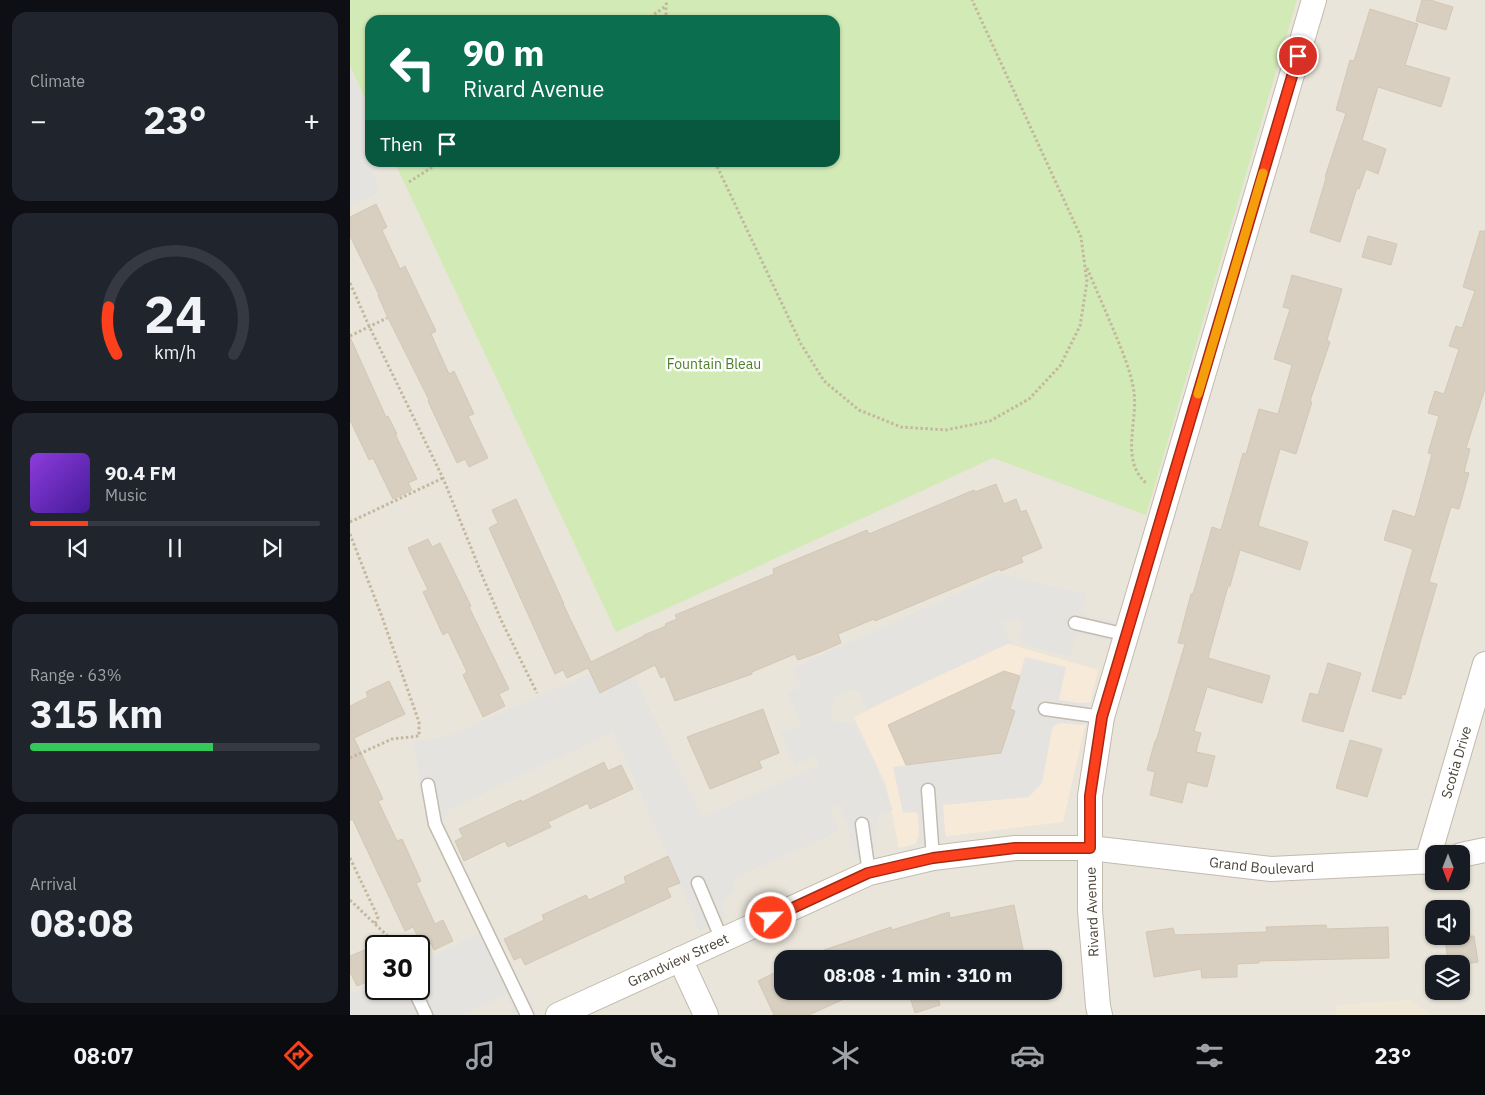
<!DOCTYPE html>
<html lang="en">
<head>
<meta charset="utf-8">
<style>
  body { margin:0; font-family:"IBM Plex Sans",sans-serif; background:#20242c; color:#f1f3f6; height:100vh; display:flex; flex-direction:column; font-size:19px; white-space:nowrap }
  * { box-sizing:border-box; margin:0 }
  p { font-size:16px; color:#9ea1a6 }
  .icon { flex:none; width:28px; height:28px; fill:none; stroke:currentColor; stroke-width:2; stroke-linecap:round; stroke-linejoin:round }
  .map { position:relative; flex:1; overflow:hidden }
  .side { display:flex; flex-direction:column; gap:12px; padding:12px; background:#0d0f14; width:350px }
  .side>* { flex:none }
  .guide { position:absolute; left:15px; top:15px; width:475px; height:152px; border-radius:15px; box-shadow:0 1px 4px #0004; background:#0b6e4f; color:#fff; overflow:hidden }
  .needle { width:32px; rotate:180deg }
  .buttons { position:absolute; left:1075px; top:845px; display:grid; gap:10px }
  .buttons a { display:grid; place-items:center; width:45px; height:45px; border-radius:10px; background:#171b24; box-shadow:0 1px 4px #0004; font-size:25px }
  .speed { position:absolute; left:15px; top:935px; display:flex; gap:10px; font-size:25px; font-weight:700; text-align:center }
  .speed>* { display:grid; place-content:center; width:65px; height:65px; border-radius:50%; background:#171b24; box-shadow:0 1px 4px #0004; line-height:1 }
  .speed .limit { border:2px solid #111; border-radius:8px; background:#fff; color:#111 }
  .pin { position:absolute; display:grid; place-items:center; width:42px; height:42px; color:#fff; margin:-21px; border:2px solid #fff; border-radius:50%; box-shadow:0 1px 5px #0007 }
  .me { position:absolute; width:55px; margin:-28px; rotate:66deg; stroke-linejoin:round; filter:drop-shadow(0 0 4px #0008) }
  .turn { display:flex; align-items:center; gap:18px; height:105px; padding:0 15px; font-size:22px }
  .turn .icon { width:65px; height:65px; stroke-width:2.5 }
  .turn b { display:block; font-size:35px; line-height:42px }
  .then { display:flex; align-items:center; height:48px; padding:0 15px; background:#0003; gap:10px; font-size:19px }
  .big { font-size:38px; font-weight:700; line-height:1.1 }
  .side .tile { flex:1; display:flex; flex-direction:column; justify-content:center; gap:8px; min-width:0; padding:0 18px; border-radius:15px; background:#20242c }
  .side .dial { align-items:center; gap:0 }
  .dial svg { height:130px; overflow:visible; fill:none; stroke:#363941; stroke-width:7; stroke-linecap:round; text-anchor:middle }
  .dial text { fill:#f1f3f6; stroke:none }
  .song { display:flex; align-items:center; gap:15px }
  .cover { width:60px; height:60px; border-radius:8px; background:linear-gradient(135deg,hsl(270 70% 55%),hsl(260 70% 35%)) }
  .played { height:5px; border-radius:2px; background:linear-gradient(90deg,#fc3f1d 20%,#363941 20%) }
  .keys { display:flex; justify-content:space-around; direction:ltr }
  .heat { display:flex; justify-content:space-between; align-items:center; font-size:28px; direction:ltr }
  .charge { height:8px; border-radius:4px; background:linear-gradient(90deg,#34c759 63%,#363941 0) }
  .trip { position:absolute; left:424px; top:950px; width:288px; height:50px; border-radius:15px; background:#171b24; box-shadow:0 1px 4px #0004; font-weight:700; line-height:50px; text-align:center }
  .menu { display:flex; height:80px; justify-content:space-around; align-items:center; background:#090b0e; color:#9ea1a6 }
  .menu .icon { width:35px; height:35px }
  .menu .selected { color:#fc3f1d }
  .menu b { font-size:22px; color:#f1f3f6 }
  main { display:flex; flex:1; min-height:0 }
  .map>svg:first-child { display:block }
  .residential { fill:#eae5da; fill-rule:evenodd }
  .commercial { fill:#f7ead8 }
  .education { fill:#efe8d6 }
  .green { fill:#d2eab5 }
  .parking { fill:#e5e3e0 }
  .building { fill:#d8cfc1; stroke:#d3c7b4 }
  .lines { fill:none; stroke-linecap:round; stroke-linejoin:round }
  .service-casing { stroke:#c2bbae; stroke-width:15 }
  .minor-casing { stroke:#c2bbae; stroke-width:26 }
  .path { stroke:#c4b79f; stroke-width:3; stroke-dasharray:2.5 2.5; stroke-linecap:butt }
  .service { stroke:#fff; stroke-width:12 }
  .minor { stroke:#fff; stroke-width:24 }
  .route-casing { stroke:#a42913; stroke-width:12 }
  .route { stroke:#fc3f1d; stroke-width:9 }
  .slow { stroke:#f59e0b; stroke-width:9 }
  .labels { text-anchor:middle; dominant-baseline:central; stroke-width:5; stroke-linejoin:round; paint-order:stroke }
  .park-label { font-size:14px; fill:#4a7f2a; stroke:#fff }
  .street-label { font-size:14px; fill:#4b4439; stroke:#fff }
</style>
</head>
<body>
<main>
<section class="side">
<div class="tile"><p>Climate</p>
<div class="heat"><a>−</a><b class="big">23°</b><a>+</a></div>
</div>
<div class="tile dial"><svg viewBox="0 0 100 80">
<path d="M14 69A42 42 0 1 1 86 69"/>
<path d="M14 69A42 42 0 0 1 9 40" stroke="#fc3f1d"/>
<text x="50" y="56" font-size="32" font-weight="700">24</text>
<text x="50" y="72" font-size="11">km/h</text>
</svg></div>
<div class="tile">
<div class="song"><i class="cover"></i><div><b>90.4 FM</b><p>Music</p></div></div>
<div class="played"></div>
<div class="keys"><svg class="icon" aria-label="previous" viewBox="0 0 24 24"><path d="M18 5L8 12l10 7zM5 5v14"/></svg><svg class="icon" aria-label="pause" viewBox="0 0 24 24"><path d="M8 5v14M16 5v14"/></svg><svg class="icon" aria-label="next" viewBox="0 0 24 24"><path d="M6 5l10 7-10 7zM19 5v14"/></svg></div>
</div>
<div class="tile"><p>Range · 63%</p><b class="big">315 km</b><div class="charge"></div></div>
<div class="tile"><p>Arrival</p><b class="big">08:08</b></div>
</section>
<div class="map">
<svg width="1135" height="1015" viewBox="0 0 1135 1015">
  <rect width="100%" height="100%" fill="#f6f3ec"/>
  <path class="residential" d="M 0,0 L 1135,0 L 1135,1015 L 0,1015 ZM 20,20 L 485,20 L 485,162 L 20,162 ZM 1084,854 L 1111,854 L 1111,881 L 1084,881 ZM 1084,909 L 1111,909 L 1111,936 L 1084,936 ZM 26,946 L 69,946 L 69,989 L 26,989 ZM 432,959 L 702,959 L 702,991 L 432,991 ZM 1084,964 L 1111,964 L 1111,991 L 1084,991 Z"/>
  <path class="commercial" d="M 656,643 L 748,670 L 713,822 L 600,836 L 549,848 L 536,785 L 504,717 Z"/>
  <path class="education" d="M 1062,1000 L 1081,1015 L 986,1015 L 986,1005 Z"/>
  <path class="green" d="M 0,0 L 947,0 L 796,515 L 643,458 L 266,632 L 45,163 L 485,162 L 485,20 L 20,20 L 20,109 L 0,66 Z"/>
  <path class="parking" d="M 0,67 L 20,110 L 20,162 L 40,163 L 22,172 L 30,192 L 0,206 Z
    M 650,574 L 736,594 L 732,609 L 737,617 L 764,621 L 759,641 L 726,634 L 720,657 L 669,643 L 673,623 L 669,619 L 651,621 L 662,642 L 517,709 L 509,691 L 501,689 L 484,698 L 482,706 L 482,721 L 504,723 L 524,760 L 543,810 L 529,816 L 524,842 L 525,854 L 505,860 L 497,824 L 487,805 L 481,810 L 490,831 L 382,879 L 386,890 L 373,901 L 373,911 L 378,918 L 349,931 L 330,883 L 263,732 L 99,810 L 92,823 L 165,978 L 186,1008 L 168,1015 L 163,1015 L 157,994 L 114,1015 L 0,1015 L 0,994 L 26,982 L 26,989 L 69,989 L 69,962 L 131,933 L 77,822 L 63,741 L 98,736 L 241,673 L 251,693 L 284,676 L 352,817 L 469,765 L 465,756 L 445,765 L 431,733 L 451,725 L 437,693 L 451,687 L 443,668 Z
    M 675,657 L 716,667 L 709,700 L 730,703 L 740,702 L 735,725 L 711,723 L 705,725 L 702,730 L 692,783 L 679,797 L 593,805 L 595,833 L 597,838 L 561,846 L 566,843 L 569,836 L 568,814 L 565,812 L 553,813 L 543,767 L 651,753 L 665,711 L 660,709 Z"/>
  <path class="building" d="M 1072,0 L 1080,0 L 1103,7 L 1096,30 L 1066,21 Z
    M 1020,9 L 1068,24 L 1055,65 L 1100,78 L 1091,107 L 1028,87 L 1012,140 L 1036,149 L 1028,174 L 1016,169 L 1009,189 L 1007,188 L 990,242 L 960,232 L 976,178 L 975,177 L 996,113 L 986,110 L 1000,60 L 1004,61 Z
    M 26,204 L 37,227 L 32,230 L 50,269 L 55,266 L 86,331 L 81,334 L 99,374 L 104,371 L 124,414 L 118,416 L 138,458 L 119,467 L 115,459 L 107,463 L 78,401 L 79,400 L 38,318 L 28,295 L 29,295 L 0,236 L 0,217 Z
    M 1130,231 L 1135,231 L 1135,389 L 1116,448 L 1120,449 L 1114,472 L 1119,473 L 1109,509 L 1101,507 L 1079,582 L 1087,584 L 1055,695 L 1052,694 L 1051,699 L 1022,691 L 1063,549 L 1034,540 L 1043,510 L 1065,517 L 1082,454 L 1078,453 L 1089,416 L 1078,413 L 1085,391 L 1094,394 L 1109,349 L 1099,346 L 1106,326 L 1112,328 L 1125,291 L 1113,287 Z
    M 1018,236 L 1047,244 L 1041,265 L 1012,257 Z
    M 942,275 L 992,289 L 977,340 L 980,342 L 960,401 L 962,402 L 946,454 L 930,449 L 908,526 L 958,542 L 950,570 L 890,550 L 880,586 L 878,586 L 858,658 L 920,676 L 912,703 L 857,687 L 844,731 L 851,733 L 846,752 L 865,756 L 857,787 L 837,782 L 832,803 L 800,795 L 805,772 L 797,770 L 805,741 L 806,741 L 835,644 L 828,643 L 841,594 L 843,594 L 862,527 L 871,530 L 893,453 L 896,454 L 909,409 L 928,414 L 942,365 L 924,359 L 940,309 L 933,307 Z
    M 0,337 L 36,417 L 38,416 L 47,434 L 45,434 L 67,479 L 58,483 L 62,490 L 43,499 L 23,458 L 19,460 L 0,420 Z
    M 646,484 L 654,504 L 666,499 L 671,512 L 676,510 L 692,548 L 671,557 L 673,562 L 651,571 L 650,569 L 525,621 L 524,619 L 488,634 L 491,643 L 465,654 L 448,660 L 445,654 L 402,672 L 402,674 L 325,701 L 315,676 L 311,678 L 305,665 L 250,693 L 238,668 L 217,678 L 213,670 L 205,674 L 139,528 L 148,523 L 142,510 L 166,499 L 214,604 L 213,604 L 241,662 L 294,636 L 294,635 L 316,626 L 315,624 L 327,619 L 325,615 L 424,574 L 423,569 L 517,530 L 519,534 L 624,490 L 625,492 Z
    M 78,539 L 82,547 L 90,543 L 121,606 L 119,607 L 159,689 L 149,694 L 155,706 L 133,717 L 113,675 L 117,672 L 98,632 L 93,635 L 73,592 L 78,590 L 58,548 Z
    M 978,663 L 1011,673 L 993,732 L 952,721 L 960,693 L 968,695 Z
    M 654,671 L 670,676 L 660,709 L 665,711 L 651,753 L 556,765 L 538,725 Z
    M 39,681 L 55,714 L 4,738 L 33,799 L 28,801 L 47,841 L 52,839 L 71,881 L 66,883 L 85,924 L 93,920 L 103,941 L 84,950 L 81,943 L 73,947 L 63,927 L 55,931 L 3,820 L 0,820 L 0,706 L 18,697 L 16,692 Z
    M 413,709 L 429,753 L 409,761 L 412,768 L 360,789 L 337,737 Z
    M 1000,740 L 1032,749 L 1017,797 L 986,788 Z
    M 254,762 L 258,771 L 271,765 L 283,789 L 240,809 L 238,803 L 198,822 L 201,827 L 158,847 L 155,841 L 114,861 L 105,841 L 113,837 L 109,829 L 171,800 L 172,802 Z
    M 318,856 L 330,883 L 317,888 L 321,897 L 175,965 L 171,957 L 164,960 L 154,939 L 194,920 L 192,915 L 236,895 L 239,900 L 276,883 L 274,877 Z
    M 664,905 L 675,959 L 456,959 L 459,957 L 459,955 L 483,947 L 541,927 L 542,930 L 599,912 L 600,918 Z
    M 976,925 L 977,929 L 1038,927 L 1039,958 L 909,961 L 909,963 L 887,964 L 887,977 L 852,978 L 851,969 L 804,977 L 796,932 L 823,928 L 825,935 L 917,932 L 916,927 Z
    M 1094,936 L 1124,936 L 1128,962 L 1116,964 L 1099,964 Z
    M 17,949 L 26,968 L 26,978 L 7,986 L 0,972 L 0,956 Z
    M 432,969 L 432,991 L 503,991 L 505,994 L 459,1015 L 424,1015 L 408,981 Z
    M 558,991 L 586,991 L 590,1005 L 565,1013 Z"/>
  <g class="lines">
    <defs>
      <path id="service" d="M 725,623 L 777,635
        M 695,709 L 752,717
        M 78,785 L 85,824 L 177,1015
        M 578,790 L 583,858
        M 512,824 L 519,873
        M 348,883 L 372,940
        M 68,998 L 76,1015"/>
      <g id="minor">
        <path d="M 1111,855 L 1135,850"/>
        <path id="s1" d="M 1077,862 L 1135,664"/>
        <path d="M 330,959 L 356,1015"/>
        <path id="s2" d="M 208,1015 L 519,873 L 583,858 L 665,848 L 740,848 L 921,869 L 1084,861"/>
        <path d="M 750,1015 L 748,1006 L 740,910 L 740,796 L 752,717 L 964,0"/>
      </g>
    </defs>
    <use href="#service" class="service-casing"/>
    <use href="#minor" class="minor-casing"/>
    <path class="path" d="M 296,20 L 316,6
      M 316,20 L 316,6 L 317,0
      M 365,162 L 451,344 L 474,381 L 509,410 L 551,427 L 596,430 L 640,421 L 679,399 L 710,366 L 730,326 L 737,282 L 731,237 L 622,0
      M 59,182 L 90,162
      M 737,268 C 746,289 755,310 764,331 C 772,351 781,371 784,392 C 788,422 770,460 796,483
      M 0,283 L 19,326 L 93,478 L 134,580 L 152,622 L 187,693
      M 0,336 L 37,318
      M 0,522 L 93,478
      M 0,534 L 31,614 L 69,722 L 69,736 L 42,739 L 0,758
      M 0,858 L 28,917 L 25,924
      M 0,900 L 48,946"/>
    <use href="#service" class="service"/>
    <use href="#minor" class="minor"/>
  </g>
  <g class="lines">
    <defs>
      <path id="route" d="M 421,918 L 518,873 L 583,858 L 665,848 L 740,848 L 740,796 L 752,717 L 948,56"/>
    </defs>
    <use href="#route" class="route-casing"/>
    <use href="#route" class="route"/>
    <path class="slow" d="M 848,394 L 913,173"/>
  </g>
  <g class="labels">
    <g class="park-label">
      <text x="364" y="364">Fountain Bleau</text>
    </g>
    <g class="street-label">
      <text stroke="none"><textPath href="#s1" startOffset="104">Scotia Drive</textPath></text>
      <text stroke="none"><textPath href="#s2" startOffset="738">Grand Boulevard</textPath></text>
      <text transform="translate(742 912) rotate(-92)">Rivard Avenue</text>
      <text stroke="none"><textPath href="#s2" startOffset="132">Grandview Street</textPath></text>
    </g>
  </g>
</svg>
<div class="buttons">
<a><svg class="needle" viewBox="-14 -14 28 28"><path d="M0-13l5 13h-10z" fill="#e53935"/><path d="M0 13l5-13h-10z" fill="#9ea1a6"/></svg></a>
<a><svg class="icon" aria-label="sound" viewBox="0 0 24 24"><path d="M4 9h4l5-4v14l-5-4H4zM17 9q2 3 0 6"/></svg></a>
<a><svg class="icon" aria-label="layers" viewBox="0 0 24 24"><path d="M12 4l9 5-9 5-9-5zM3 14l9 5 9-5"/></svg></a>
</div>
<div class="speed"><div class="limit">30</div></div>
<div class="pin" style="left:948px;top:56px;background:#d93025"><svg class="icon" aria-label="arrive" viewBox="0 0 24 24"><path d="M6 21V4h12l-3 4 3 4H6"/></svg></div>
<svg class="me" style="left:421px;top:918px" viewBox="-20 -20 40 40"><circle r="17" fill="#fc3f1d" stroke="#fff" stroke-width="3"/><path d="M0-11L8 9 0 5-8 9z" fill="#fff"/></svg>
<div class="trip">08:08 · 1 min · 310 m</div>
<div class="guide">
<div class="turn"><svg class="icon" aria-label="left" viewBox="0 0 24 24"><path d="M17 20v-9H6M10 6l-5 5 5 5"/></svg><div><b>90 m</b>Rivard Avenue</div></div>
<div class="then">Then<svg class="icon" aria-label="arrive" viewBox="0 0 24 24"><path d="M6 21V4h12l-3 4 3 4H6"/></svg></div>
</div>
</div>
</main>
<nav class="menu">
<b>08:07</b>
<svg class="icon selected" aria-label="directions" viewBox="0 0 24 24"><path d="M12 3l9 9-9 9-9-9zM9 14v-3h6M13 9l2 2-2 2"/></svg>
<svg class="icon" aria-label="music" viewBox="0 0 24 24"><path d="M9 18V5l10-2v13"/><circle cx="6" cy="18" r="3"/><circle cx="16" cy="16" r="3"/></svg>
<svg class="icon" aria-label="phone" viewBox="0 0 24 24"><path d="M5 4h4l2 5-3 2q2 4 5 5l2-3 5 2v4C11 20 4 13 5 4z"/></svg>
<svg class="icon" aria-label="climate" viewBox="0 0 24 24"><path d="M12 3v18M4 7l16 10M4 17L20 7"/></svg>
<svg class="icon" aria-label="car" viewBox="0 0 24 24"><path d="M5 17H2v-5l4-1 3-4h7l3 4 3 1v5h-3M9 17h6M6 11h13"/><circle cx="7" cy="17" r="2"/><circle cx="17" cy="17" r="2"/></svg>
<svg class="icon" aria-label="filters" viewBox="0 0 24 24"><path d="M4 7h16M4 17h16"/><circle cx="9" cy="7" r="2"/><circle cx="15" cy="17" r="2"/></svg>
<b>23°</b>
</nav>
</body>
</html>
